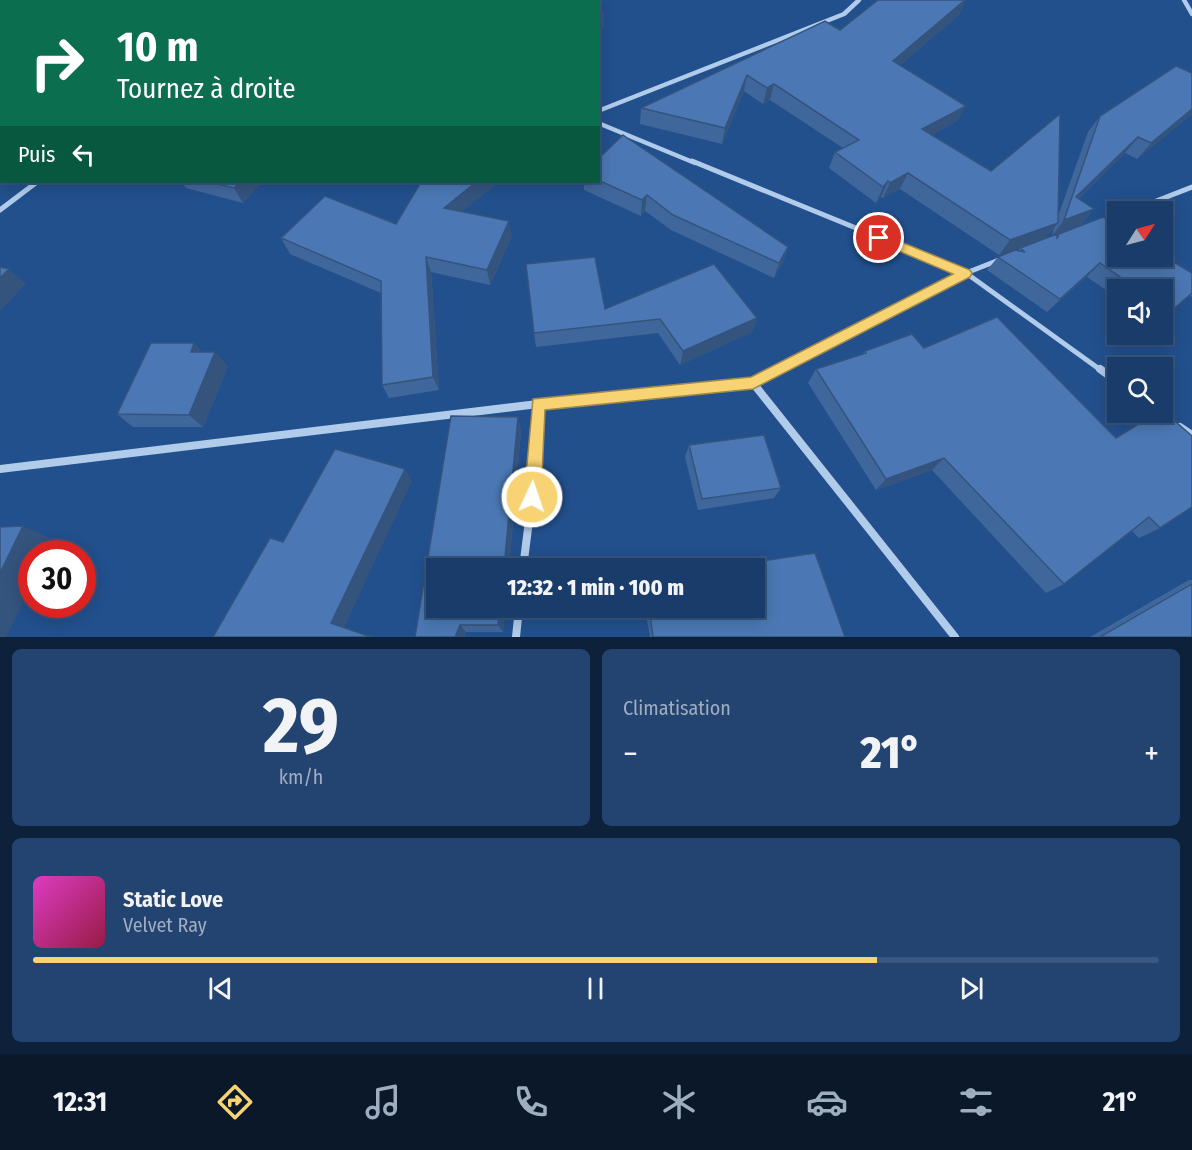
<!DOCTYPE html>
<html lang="fr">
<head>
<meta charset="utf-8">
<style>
  body { margin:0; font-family:"Fira Sans Condensed",sans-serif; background:#234370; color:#f1f3f6; height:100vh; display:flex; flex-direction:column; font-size:22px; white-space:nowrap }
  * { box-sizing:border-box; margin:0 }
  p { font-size:20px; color:#9fadc1 }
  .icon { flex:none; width:33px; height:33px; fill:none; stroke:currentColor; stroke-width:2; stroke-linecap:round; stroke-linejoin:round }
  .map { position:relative; height:637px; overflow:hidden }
  .drawer { display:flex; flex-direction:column; gap:12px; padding:12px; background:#0e213a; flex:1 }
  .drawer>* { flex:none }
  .hud { position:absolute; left:0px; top:0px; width:600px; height:183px; box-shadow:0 3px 15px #0003,0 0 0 2px #38567e; background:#0b6e4f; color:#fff; overflow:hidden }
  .needle { width:39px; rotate:54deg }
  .controls { position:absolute; left:1107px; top:201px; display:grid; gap:12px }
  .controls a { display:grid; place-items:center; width:66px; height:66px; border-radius:0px; background:#1a3c6a; box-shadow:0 3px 15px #0003,0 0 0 2px #38567e; font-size:30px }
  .speed { position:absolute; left:18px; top:540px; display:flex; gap:12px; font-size:30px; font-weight:700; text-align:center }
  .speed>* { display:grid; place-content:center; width:78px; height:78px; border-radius:50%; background:#1a3c6a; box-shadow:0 3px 15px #0003,0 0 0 2px #38567e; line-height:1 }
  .speed .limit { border:9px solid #d22; background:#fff; color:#111 }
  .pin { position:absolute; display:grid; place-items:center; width:51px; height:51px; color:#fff; margin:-26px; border:3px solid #fff; border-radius:50%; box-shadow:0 2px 6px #0007 }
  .me { position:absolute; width:66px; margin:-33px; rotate:3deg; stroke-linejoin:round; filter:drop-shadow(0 0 4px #0008) }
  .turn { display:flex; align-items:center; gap:21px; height:126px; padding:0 18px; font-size:27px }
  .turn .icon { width:78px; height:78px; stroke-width:2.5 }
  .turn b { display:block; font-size:42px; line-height:51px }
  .then { display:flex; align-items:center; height:57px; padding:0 18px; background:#0003; gap:12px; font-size:22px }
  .big { font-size:45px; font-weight:800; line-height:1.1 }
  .drawer .card { flex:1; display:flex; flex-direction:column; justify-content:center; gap:9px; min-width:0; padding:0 21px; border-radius:9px; background:#234370 }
  .drawer .dial { align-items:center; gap:0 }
  .dial b { font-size:78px; line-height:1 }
  .song { display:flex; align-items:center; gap:18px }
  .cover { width:72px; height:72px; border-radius:9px; background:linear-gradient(135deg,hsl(310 70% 55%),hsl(340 70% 35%)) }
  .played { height:6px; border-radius:3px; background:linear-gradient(90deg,#f7d374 75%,#38567e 75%) }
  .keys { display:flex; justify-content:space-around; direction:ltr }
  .heat { display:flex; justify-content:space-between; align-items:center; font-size:33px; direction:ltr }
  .drawer .tiles { flex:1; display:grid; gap:12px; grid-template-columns:1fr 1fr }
  .card:last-child { grid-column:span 2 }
  .trip { position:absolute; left:426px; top:558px; width:339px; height:60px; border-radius:0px; background:#1a3c6a; box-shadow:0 3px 15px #0003,0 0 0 2px #38567e; font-weight:800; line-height:60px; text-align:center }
  .dock { display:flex; height:96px; justify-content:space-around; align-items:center; background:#0a182a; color:#9fadc1 }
  .dock .icon { width:42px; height:42px }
  .dock .active { color:#f7d374 }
  .dock b { font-size:27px; color:#f1f3f6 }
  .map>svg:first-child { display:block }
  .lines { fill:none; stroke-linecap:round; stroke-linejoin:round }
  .street-far2 { stroke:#b1cbeb; stroke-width:4.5 }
  .street-far1 { stroke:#b1cbeb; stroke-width:5 }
  .street { stroke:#b1cbeb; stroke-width:8 }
  .wall { fill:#40679b }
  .shaded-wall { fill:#34547e }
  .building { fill:#4b78b4; stroke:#34547e; stroke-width:1.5 }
  .route { fill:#f7d374; stroke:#a1894b; stroke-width:1.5 }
</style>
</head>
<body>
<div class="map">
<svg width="1192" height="637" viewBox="0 0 1192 637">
  <rect width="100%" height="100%" fill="#22508d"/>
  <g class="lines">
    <path class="street-far2" d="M 248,0 L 252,2
      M 1184,0 L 1192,14
      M 598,111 L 844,14 L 859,0
      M 598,123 L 695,163"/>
    <path class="street-far1" d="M 692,161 L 966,273 L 1102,371
      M 0,210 L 37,182
      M 1128,212 L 1192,187
      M 1101,222 L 1118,216
      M 777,371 L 966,273 L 999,260"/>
    <path class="street" d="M 1100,369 L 1118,382
      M 753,383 L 955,637
      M 1180,427 L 1192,435
      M 0,469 L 538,404 L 753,383 L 780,369
      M 523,568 L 532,497 L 538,404
      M 516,637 L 519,608"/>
  </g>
  <path class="wall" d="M 0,0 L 218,0 L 215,2 L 2,2 L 2,32 L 0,32 Z
    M 960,14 L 900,65 L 966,106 L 957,121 L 932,135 L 1058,216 L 1088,132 L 1100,116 L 1192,73 L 1192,114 L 1137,159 L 1125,153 L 1078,199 L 1094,209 L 1081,225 L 1052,236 L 1054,227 L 1046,238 L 999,255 L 900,189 L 883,198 L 881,197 L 876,203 L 829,168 L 835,152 L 843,148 L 770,100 L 763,104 L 744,91 L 722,144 L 640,124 L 641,108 L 840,30 Z
    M 2,68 L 2,137 L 0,137 L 0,69 Z
    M 598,159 L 788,247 L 783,262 L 774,278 L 671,230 L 645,211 L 641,216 L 584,190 L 584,182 L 598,182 Z
    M 182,182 L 262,182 L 243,203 L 186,188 Z
    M 499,182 L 462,211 L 512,236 L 490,285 L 431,272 L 439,390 L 389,398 L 382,385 L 381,293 L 290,254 L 281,238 L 396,224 Z
    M 1059,234 L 1192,273 L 1192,297 L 1189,295 L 1162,318 L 1162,290 L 1118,290 L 1118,298 L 1087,277 L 1047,312 L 987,270 L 998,257 L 1018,250 L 1020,248 L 1057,236 Z
    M 605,309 L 757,318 L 752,332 L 680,365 L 658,333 L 536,347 L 534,333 Z
    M 997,317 L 1160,528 L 1139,538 L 1132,531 L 1064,584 L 1046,593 L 932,470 L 876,490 L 808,383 L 816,369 L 862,354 L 865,351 L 924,348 Z
    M 203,352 L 228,366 L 203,427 L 133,427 L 117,414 Z
    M 451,416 L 518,417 L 521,431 L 509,568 L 436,568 L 436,608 L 505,608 L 503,632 L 466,632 L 464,637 L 415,637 Z
    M 689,445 L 781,488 L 774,498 L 698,510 L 685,457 Z
    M 749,563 L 845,637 L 650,637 L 645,608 L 754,608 L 754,568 L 745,568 Z
    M 1189,580 L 1192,580 L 1192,637 L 1090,637 Z"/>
  <path class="shaded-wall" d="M 184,0 L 218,0 L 215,2 L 181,2 Z
    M 965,0 L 966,0 L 960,14 L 887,77 L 893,61 Z
    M 604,13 L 604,28 L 598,31 L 598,16 Z
    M 747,75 L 744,91 L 722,144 L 725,128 Z
    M 774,84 L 770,100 L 763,104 L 767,88 Z
    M 966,106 L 957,121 L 915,145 L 922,129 Z
    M 1192,109 L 1192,114 L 1137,159 L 1151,143 Z
    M 1138,137 L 1125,153 L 1069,207 L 1076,197 Z
    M 908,173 L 900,189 L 883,198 L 890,183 Z
    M 888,181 L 881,197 L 876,203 L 883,187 Z
    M 240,182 L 262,182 L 243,203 L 234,188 Z
    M 476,182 L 499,182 L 448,223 L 444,208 Z
    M 647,195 L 645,211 L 641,216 L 642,200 Z
    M 1094,209 L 1081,225 L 1052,236 L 1064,220 Z
    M 509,221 L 512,236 L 490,285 L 487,270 Z
    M 1058,223 L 1046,238 L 999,255 L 1010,240 Z
    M 788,247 L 783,262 L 774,278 L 779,263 Z
    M 426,257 L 431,272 L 439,390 L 433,377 Z
    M 1100,263 L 1087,277 L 1047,312 L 1060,299 Z
    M 9,269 L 26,284 L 0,311 L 0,278 Z
    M 757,318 L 752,332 L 680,365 L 683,351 Z
    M 194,343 L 207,357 L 191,352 Z
    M 215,352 L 228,366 L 203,427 L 189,415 Z
    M 518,417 L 521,431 L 509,568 L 504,568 Z
    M 944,458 L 932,470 L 876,490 L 886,479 Z
    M 405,469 L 412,481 L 343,630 L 331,623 Z
    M 23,526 L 52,539 L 45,554 L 32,554 L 32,583 L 6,637 L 0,637 L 0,573 Z
    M 500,608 L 505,608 L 503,632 L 498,625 Z
    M 460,625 L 466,632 L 464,637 L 455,637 Z"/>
  <path class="building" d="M 0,0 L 184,0 L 181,2 L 2,2 L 2,21 L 0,21 Z
    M 333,0 L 574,0 L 577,2 L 331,2 Z
    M 878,0 L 965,0 L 893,61 L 966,106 L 922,129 L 991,171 L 1060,114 L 1058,223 L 1010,240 L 908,173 L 890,183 L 888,181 L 883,187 L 835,152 L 859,140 L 774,84 L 767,88 L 747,75 L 725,128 L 641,108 L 825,21 L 840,30 Z
    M 598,11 L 604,13 L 598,16 Z
    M 1176,66 L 1192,73 L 1192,109 L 1151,143 L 1138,137 L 1076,197 L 1094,209 L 1064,220 L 1100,116 Z
    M 2,68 L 2,126 L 0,125 L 0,69 Z
    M 623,135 L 788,247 L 779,263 L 673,215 L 647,195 L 642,200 L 598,180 L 598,159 Z
    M 209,182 L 240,182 L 234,188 Z
    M 421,182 L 476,182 L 444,208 L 509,221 L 487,270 L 426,257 L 433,377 L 382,385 L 381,281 L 281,238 L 325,196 L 396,224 Z
    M 1103,217 L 1118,226 L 1118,256 L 1162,256 L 1162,255 L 1192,273 L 1192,293 L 1171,311 L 1162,305 L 1162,290 L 1139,290 L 1100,263 L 1060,299 L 998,257 L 1015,250 L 1025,252 L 1020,248 L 1057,234 L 1057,239 L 1059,234 Z
    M 595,257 L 605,309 L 714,264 L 757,318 L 683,351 L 660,319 L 534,333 L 526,264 Z
    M 0,267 L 9,269 L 0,278 Z
    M 997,317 L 1116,438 L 1158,412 L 1162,412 L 1162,410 L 1192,436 L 1192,507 L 1160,528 L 1149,517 L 1064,584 L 944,458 L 886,479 L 816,369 L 866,353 L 865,351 L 912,334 L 924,348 Z
    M 151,343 L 194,343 L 191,352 L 215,352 L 189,415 L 117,414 Z
    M 451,416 L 518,417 L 504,568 L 436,568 L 436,608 L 500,608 L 498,625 L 460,625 L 455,637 L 415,637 Z
    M 764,435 L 781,488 L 702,499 L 689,445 Z
    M 335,449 L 405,469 L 331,623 L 371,637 L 213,637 L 270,538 L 283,542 Z
    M 23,526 L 0,573 L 0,527 Z
    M 815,553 L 845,637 L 653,637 L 649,608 L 754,608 L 754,568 L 750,568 L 749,563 Z
    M 1192,584 L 1192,637 L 1100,637 Z"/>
  <path class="route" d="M 879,233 L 970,270 L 972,273 L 970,277 L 753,389 L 545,410 L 541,497 L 538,502 L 532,505 L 527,502 L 524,497 L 533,399 L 751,377 L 953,274 L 875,241 L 873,238 L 875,235 Z"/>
</svg>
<div class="controls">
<a><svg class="needle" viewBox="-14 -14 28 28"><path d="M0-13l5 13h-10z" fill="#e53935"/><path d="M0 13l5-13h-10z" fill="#9fadc1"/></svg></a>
<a><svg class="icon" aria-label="sound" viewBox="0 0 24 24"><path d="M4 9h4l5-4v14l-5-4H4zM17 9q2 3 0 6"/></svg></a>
<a><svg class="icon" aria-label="search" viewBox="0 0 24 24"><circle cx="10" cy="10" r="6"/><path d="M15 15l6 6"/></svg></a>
</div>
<div class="speed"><div class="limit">30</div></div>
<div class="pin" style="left:879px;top:238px;background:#d93025"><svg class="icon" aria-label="arrive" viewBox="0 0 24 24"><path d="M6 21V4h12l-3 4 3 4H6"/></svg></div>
<svg class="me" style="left:532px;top:497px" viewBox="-20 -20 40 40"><circle r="17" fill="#f7d374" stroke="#fff" stroke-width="3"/><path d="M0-11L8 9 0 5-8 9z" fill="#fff"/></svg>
<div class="trip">12:32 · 1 min · 100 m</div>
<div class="hud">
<div class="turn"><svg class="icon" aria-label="right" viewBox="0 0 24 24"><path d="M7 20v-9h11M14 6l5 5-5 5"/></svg><div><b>10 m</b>Tournez à droite</div></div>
<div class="then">Puis<svg class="icon" aria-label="left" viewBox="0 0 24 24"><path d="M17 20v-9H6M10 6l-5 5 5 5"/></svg></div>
</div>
</div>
<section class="drawer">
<div class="tiles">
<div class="card dial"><b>29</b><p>km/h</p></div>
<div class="card"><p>Climatisation</p>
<div class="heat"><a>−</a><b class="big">21°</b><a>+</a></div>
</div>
<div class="card">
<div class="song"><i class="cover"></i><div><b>Static Love</b><p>Velvet Ray</p></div></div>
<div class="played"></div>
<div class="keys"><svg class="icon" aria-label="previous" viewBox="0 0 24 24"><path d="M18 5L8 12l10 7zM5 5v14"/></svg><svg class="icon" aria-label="pause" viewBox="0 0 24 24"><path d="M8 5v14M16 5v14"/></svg><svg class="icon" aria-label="next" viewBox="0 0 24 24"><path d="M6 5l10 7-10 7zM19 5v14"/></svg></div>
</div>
</div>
</section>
<nav class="dock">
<b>12:31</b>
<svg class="icon active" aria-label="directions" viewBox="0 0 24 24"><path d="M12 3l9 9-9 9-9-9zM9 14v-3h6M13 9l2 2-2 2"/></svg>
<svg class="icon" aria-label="music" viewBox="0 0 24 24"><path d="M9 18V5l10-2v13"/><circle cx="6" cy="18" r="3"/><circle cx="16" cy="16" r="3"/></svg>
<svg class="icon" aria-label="phone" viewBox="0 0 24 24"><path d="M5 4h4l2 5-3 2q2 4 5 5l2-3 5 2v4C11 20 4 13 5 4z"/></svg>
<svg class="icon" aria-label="climate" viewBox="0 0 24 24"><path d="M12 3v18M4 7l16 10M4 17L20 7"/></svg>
<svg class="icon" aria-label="car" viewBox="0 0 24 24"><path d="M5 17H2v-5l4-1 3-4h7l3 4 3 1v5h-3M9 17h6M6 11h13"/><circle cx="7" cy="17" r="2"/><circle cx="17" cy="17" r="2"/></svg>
<svg class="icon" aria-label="filters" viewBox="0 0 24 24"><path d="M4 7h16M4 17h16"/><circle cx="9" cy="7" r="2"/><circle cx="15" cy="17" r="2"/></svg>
<b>21°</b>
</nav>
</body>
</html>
